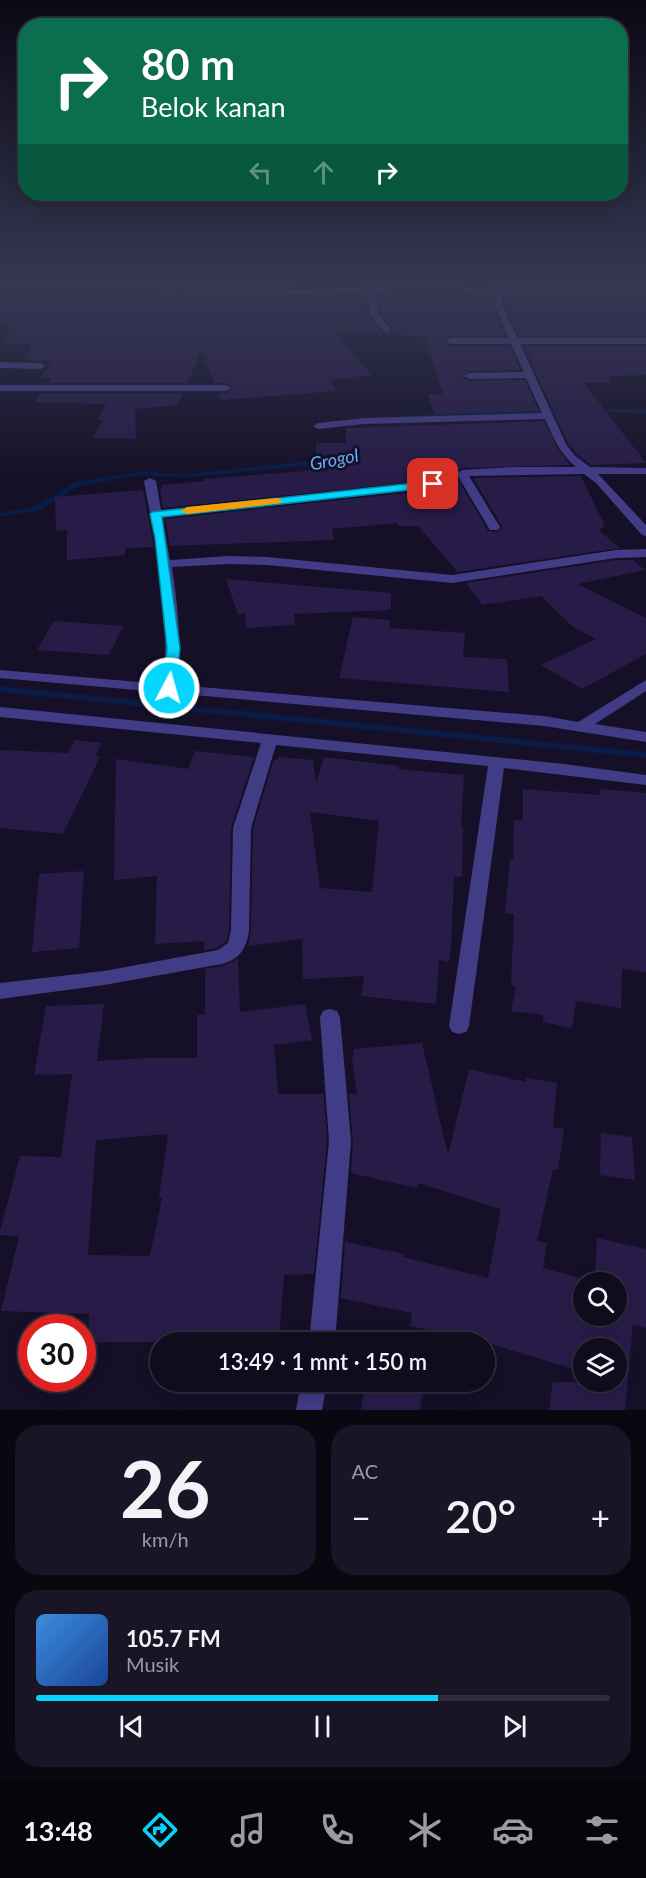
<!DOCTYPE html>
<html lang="id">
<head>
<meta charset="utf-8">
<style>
  body { margin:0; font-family:Lato,sans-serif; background:#191526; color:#f1f3f6; height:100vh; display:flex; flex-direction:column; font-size:22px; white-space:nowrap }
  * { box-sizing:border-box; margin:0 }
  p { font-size:20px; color:#9c9ba4 }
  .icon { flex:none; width:33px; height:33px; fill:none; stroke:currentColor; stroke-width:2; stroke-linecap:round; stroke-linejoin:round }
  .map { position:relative; height:1410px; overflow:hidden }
  .details { display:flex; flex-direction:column; gap:15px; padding:15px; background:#090710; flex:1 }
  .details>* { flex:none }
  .banner { position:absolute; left:18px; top:18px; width:610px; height:183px; border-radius:24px; box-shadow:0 3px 15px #0003,0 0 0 2px #302c3b; background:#0b6e4f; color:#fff; overflow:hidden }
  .tools { position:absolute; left:573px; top:1272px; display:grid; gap:12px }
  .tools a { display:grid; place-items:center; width:54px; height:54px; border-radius:50%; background:#100c1d; box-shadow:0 3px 15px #0003,0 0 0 2px #302c3b; font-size:30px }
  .speed { position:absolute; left:18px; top:1314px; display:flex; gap:12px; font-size:30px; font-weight:700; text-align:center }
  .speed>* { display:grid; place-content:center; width:78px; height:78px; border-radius:50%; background:#100c1d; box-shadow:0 3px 15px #0003,0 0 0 2px #302c3b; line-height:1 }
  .speed .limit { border:9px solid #d22; background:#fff; color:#111 }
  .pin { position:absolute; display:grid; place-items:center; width:51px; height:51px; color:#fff; margin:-26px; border-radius:12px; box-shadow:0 3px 9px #0006 }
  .me { position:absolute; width:66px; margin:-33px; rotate:6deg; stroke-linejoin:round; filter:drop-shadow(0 0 4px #0008) }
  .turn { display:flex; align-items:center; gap:21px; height:126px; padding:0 24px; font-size:27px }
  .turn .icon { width:78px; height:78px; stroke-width:2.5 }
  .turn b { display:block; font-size:42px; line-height:51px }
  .lanes { display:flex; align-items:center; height:57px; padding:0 24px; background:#0003; justify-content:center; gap:30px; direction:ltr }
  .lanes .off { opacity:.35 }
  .big { font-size:45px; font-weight:600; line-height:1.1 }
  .details .card { flex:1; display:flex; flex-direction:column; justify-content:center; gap:9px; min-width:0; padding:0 21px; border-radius:24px; background:#191526 }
  .details .dial { align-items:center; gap:0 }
  .dial b { font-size:78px; line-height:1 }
  .song { display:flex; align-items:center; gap:18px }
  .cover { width:72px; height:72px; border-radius:9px; background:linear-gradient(135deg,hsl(210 70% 55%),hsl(220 70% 35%)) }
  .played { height:6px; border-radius:3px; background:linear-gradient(90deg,#03d5fe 70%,#302c3b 70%) }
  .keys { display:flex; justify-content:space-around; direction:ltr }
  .heat { display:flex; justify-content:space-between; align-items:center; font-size:33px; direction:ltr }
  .details .tiles { flex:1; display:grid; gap:15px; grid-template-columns:1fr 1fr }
  .card:last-child { grid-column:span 2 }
  .trip { position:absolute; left:150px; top:1332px; width:345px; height:60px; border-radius:30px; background:#100c1d; box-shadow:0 3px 15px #0003,0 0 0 2px #302c3b; font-weight:600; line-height:60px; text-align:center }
  .tab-bar { display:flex; height:96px; justify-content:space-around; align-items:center; background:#06050c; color:#9c9ba4 }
  .tab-bar .icon { width:42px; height:42px }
  .tab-bar .on { color:#03d5fe }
  .tab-bar b { font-size:27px; color:#f1f3f6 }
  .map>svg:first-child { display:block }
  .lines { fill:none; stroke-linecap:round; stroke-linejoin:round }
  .stream { fill:#0a1c45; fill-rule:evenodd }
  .building { fill:#271c48; fill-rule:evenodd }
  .street { fill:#423b86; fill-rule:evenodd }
  .route { fill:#03d5fe; stroke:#028aa5; stroke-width:1.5 }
  .slow { fill:#f59e0b }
  .labels { text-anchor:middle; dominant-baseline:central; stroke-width:6; stroke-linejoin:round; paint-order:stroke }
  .far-water-label { font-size:18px; font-style:italic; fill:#64aefe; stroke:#151027 }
</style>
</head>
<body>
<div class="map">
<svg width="646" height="1410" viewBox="0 0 646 1410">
  <rect width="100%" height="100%" fill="#151027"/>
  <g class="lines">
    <path class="stream" d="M 568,409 L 572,411 L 570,412 L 408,419 L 410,439 L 406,441 L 402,439 L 400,417 L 404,415 Z
      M 592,409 L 646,409 L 646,413 L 590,412 L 588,411 Z
      M 329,459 L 332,459 L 332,463 L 184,478 L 143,475 L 79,486 L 41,510 L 0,517 L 0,513 L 36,506 L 74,482 L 143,471 L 184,474 Z
      M 0,686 L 646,752 L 646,758 L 0,692 Z"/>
  </g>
  <path class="building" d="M 0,282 L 162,282 L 162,294 L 172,300 L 363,294 L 369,315 L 383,334 L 333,330 L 372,375 L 330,380 L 337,391 L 221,400 L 218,393 L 227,393 L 233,387 L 226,383 L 214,383 L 202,349 L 187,383 L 48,383 L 51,378 L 40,378 L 53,361 L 25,360 L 32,344 L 4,344 L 12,325 L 0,325 Z
    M 174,282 L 459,282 L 540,284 L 538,282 L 646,282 L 646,290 L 511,290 L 441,283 L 175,292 Z
    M 441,291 L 493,297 L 492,306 L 506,336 L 450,336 L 445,339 L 445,343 L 450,346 L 510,346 L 520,370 L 469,371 L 462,377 L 469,381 L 525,380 L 539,411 L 435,414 L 428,394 L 443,394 L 425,337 L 389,334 L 393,329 L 381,313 L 376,294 Z
    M 503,298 L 646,298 L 646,336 L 519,336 Z
    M 524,346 L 646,346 L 646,375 L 608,376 L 612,383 L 584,383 L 646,463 L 591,465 L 577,454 L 568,443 Z
    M 41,393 L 183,393 L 177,405 L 135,409 L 136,439 L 93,438 L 103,420 L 98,420 L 106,404 L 35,402 Z
    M 544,421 L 556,446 L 570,465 L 462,468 L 454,472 L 488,531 L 498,532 L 502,526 L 473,478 L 581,476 L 605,526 L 599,530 L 619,548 L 458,572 L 418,526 L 399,526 L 398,523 L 332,529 L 334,540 L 170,546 L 165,519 L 433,490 L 441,484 L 433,480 L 163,508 L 160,488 L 163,488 L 162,485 L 205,481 L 204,479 L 316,470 L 316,443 L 346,443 L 346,428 Z
    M 143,490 L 154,547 L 125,548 L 125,555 L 67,560 L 67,530 L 56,531 L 55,497 Z
    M 616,560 L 633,560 L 645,570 L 578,584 L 646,618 L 646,654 L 582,689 L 541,665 L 596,639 L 573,627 L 541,596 L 482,605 L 466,583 Z
    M 226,579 L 391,593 L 391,610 L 294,614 L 295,625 L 246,628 L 245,613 L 238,614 Z
    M 353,617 L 390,620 L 389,628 L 465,633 L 463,657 L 507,659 L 509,692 L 339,678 Z
    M 54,621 L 123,626 L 109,655 L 37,650 Z
    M 75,740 L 102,743 L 95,756 L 100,757 L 63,834 L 0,828 L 0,750 L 68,753 Z
    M 195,751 L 254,757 L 231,828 L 229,930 L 226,942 L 217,948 L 204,950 L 204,941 L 155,944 L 157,876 L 114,880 L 116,759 L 188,769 Z
    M 278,757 L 313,760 L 316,784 L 324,757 L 399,766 L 398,769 L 464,775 L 461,827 L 463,827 L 462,877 L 454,876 L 451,948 L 449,962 L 439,960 L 436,1004 L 361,996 L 364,976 L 303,979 L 302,939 L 248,946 L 251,930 L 253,828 L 274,759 L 277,760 ZM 310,812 L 379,821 L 372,892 L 320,888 Z
    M 523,789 L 600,795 L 599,789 L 646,793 L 646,972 L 622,969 L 621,1008 L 576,1001 L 572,1028 L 543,1022 L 543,1015 L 511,1011 L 516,987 L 511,986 L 514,914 L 505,913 L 510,860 L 513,860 L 514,820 L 523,821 Z
    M 84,871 L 79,948 L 32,952 L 39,874 Z
    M 238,959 L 240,1012 L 305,1004 L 312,1040 L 274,1045 L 278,1094 L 323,1094 L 324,1097 L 327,1141 L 314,1274 L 284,1275 L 279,1342 L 89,1342 L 89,1314 L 1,1311 L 19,1236 L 0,1235 L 0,1231 L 20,1156 L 61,1157 L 72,1074 L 34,1075 L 46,1006 L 104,1004 L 97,1061 L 148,1058 L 197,1058 L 197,1015 L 205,1015 L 205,969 L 223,966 ZM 168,1134 L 159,1198 L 162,1198 L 150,1256 L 88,1255 L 96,1140 Z
    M 422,1043 L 448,1155 L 469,1069 L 526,1082 L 526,1078 L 557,1083 L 553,1127 L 564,1129 L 558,1170 L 553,1169 L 537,1241 L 547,1243 L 543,1268 L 595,1282 L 597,1238 L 646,1249 L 646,1328 L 633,1325 L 625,1410 L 549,1410 L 553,1382 L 616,1382 L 616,1348 L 584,1348 L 584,1372 L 484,1342 L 410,1326 L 412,1313 L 341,1298 L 345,1242 L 404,1254 L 403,1257 L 488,1278 L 501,1209 L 418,1183 L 417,1188 L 351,1173 L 353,1141 L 349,1094 L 357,1094 L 352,1061 L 354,1049 ZM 584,1282 L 616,1282 L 616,1316 L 584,1316 Z
    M 601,1133 L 632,1137 L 635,1180 L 600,1175 Z
    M 365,1382 L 424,1382 L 420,1410 L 361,1410 Z"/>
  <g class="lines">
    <path class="street" d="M 164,282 L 172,282 L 173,294 L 441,285 L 511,292 L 646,292 L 646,296 L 503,296 L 501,297 L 502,305 L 518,338 L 646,338 L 646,344 L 520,344 L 566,444 L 575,456 L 590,467 L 646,468 L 646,474 L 598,474 L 646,525 L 646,536 L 642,535 L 596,483 L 584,474 L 469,476 L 500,527 L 498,530 L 490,530 L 456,473 L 462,470 L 515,467 L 576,467 C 560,454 553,437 545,419 L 364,424 L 318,429 L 313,426 L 318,423 L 364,418 L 542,413 L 526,378 L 469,379 L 464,376 L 469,373 L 524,372 L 511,344 L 450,344 L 446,341 L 450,338 L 509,338 L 494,305 L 495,295 L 441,289 L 373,292 L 379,314 L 391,330 L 387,333 L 384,332 L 371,314 L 365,292 L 172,298 L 164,294 Z
      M 0,362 L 40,363 L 45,366 L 40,369 L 0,368 Z
      M 0,385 L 226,385 L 231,388 L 226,391 L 0,391 Z
      M 150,478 L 156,481 L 161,510 L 433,482 L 439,485 L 433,488 L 162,517 L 170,560 L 229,556 L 267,557 L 452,575 L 616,550 L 646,549 L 646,557 L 616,558 L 452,583 L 267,565 L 229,564 L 172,567 C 178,607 182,645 177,685 L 544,716 L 578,722 L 646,680 L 646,691 L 595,724 L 646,732 L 646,742 L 544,726 L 0,678 L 0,670 L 162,684 C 173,615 156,548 144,481 Z
      M 0,707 L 564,764 L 646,775 L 646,785 L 504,768 L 469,1026 L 466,1032 L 459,1034 L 452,1032 L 449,1026 L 488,766 L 276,745 L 251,828 L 249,930 C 247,948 240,959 222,964 L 104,985 L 0,999 L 0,983 L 104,971 L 218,950 L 228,943 L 231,930 L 233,828 L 261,743 L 0,717 Z
      M 330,1009 L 337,1011 L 340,1017 L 351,1141 L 335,1342 L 309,1342 L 329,1141 L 320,1017 L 323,1011 Z
      M 301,1382 L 327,1382 L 322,1410 L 296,1410 Z"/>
  </g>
  <linearGradient id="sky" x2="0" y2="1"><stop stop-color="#0c0915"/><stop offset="0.59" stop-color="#353752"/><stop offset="1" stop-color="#353752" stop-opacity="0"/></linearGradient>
  <rect width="646" height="479" fill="url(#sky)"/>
  <path class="route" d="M 433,481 L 438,484 L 436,487 L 162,517 L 180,648 L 176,688 L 169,693 L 164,691 L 163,688 L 167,648 L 155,538 L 150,514 L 152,512 Z"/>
  <path class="slow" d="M 277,498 L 281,499 L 281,503 L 187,514 L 181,511 L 187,507 Z"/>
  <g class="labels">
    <g class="far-water-label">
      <text transform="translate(334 459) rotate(-11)">Grogol</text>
    </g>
  </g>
</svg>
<div class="tools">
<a><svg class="icon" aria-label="search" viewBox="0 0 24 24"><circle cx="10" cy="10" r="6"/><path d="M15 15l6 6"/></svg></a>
<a><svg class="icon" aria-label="layers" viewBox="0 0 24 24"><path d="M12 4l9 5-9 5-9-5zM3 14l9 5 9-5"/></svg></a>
</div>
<div class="speed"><div class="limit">30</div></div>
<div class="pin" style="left:433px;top:484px;background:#d93025"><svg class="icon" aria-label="arrive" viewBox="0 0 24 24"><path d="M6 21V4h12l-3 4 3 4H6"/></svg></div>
<svg class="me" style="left:169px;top:688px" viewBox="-20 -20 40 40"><circle r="17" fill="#03d5fe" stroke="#fff" stroke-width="3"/><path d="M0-11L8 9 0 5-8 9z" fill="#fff"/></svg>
<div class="trip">13:49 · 1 mnt · 150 m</div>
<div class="banner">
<div class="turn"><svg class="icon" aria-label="right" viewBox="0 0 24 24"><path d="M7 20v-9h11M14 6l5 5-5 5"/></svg><div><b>80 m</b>Belok kanan</div></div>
<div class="lanes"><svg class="icon off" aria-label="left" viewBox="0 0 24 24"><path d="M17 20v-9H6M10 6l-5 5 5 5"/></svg><svg class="icon off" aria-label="ahead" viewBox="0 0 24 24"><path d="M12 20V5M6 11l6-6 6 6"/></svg><svg class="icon" aria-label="right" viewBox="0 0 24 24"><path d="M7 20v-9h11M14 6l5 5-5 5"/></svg></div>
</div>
</div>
<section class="details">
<div class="tiles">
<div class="card dial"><b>26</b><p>km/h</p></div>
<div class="card"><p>AC</p>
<div class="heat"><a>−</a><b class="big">20°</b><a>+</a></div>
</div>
<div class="card">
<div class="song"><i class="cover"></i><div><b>105.7 FM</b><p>Musik</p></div></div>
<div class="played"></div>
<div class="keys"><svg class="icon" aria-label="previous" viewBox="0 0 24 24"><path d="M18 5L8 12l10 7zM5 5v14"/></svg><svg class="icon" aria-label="pause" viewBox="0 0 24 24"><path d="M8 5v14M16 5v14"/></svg><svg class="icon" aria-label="next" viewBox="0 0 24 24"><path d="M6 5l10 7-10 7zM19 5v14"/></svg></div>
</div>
</div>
</section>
<nav class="tab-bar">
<b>13:48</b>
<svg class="icon on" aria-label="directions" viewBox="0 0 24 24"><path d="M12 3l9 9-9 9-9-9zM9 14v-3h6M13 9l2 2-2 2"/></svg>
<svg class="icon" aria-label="music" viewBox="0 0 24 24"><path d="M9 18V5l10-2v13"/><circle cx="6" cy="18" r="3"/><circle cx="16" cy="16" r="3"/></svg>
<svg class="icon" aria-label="phone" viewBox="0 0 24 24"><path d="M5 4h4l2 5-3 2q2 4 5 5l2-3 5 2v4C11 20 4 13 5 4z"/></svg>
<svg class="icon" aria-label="climate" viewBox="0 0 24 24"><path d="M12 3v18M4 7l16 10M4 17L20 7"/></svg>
<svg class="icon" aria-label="car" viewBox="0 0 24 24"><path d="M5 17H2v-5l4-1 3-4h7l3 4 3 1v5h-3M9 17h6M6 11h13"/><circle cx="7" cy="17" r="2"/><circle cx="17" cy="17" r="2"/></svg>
<svg class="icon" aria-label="filters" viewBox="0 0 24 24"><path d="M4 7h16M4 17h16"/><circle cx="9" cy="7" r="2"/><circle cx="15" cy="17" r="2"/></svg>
</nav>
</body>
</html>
